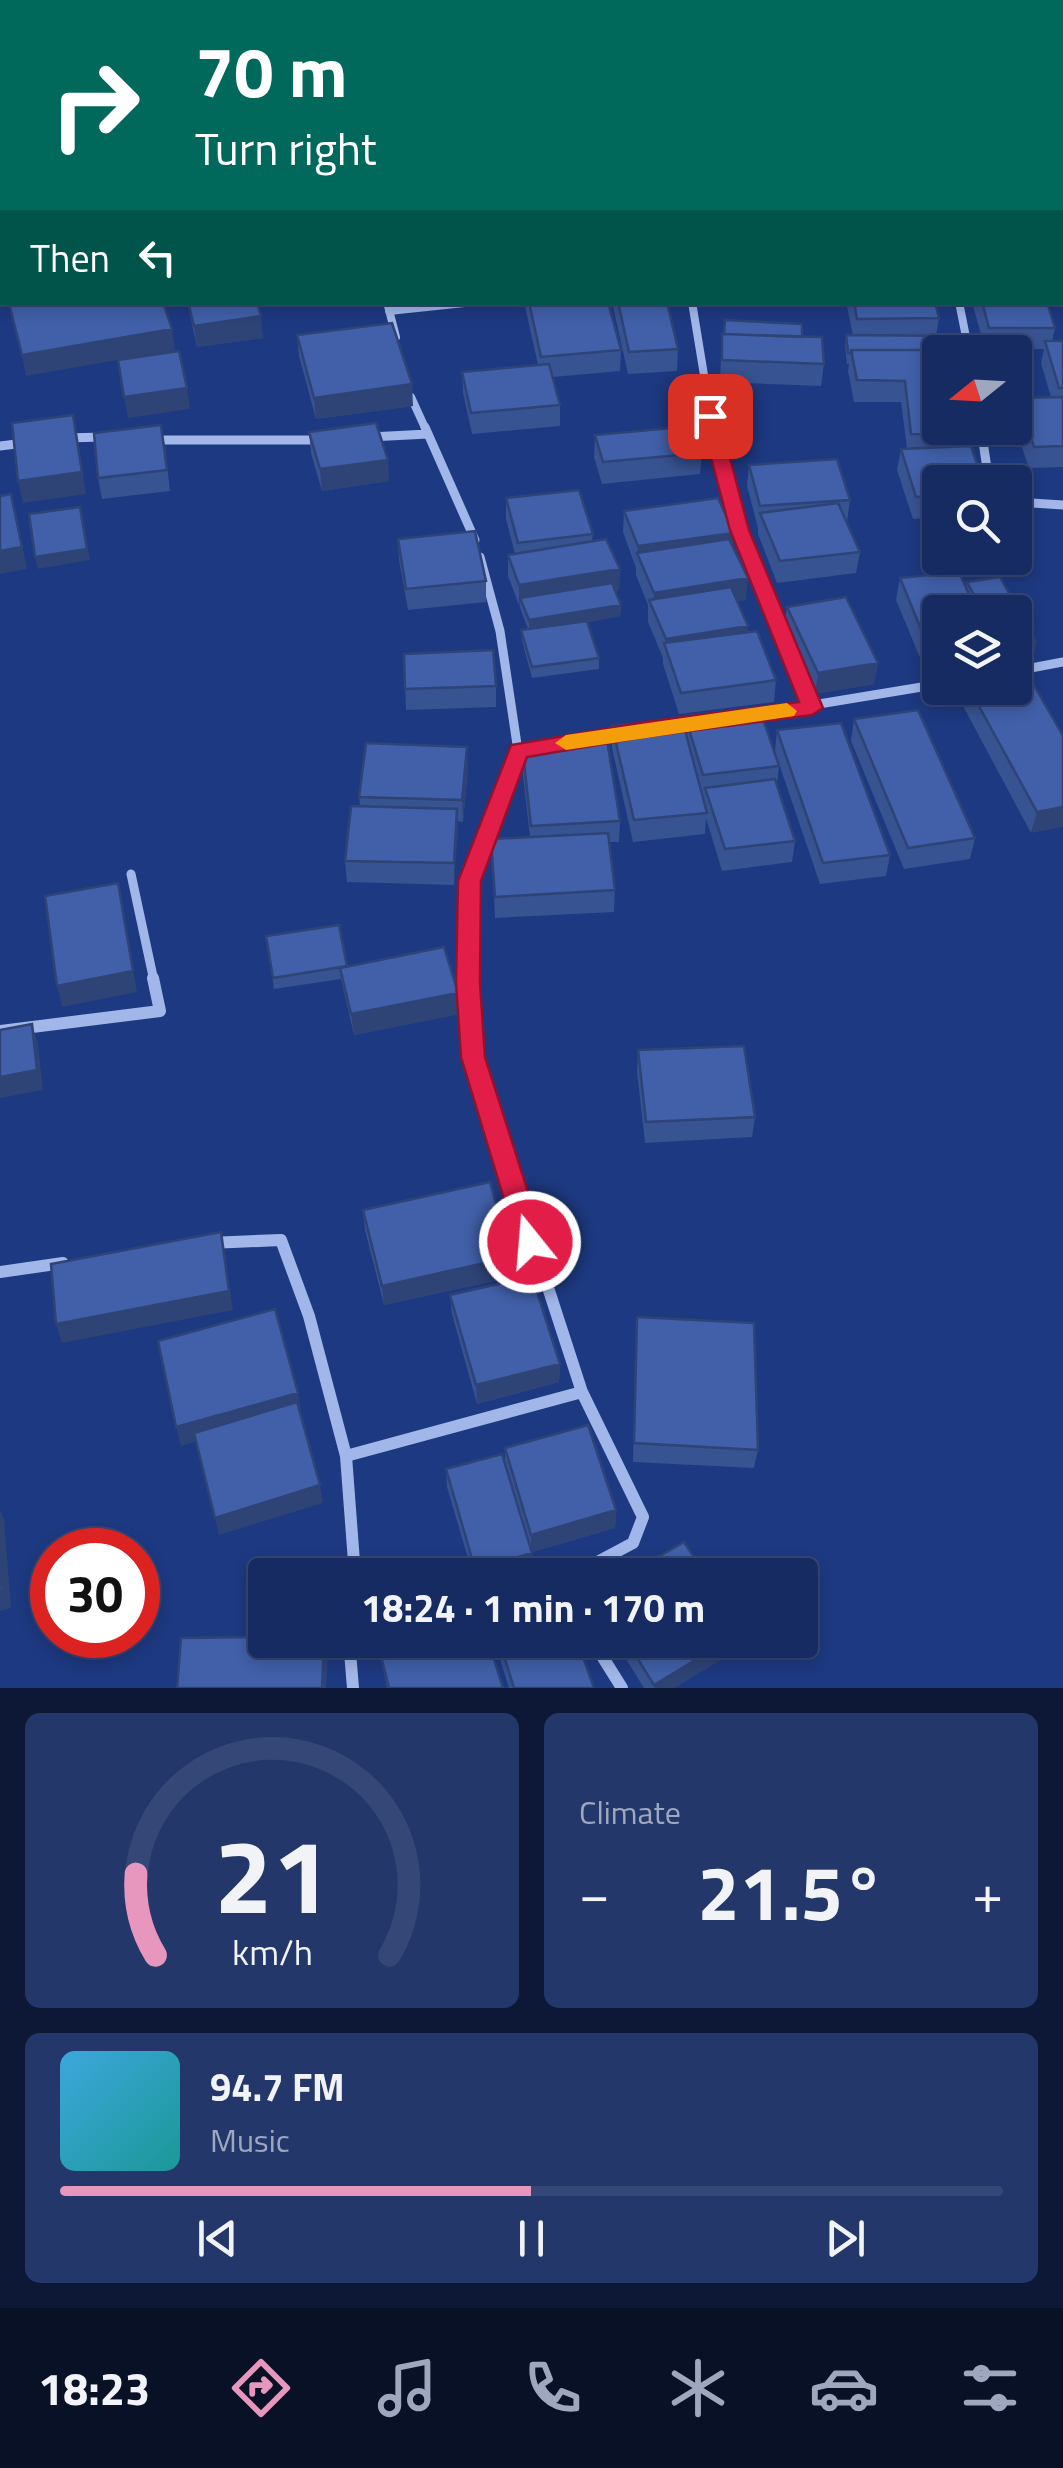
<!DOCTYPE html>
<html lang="en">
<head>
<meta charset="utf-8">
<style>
  body { margin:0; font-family:"Titillium Web",sans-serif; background:#23376a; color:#f1f3f6; height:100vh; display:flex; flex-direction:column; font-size:38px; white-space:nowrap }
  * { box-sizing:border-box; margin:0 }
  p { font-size:32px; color:#9ea7bd }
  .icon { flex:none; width:55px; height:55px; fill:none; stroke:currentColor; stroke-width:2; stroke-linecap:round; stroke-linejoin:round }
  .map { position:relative; height:1688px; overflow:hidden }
  .panel { display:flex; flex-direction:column; gap:25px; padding:25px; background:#0c1835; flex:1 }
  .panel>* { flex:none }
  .hud { position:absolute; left:0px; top:0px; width:1065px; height:305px; box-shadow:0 5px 15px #0003,0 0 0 2px #354776; background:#00695c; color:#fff; overflow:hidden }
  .needle { width:65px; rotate:252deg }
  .buttons { position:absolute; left:922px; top:335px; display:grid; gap:20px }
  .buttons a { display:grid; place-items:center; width:110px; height:110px; border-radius:10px; background:#162b61; box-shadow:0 5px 15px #0003,0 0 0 2px #354776; font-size:50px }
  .speed { position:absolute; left:30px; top:1528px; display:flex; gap:20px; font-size:50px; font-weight:700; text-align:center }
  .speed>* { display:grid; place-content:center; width:130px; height:130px; border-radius:50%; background:#162b61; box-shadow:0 5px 15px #0003,0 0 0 2px #354776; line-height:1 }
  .speed .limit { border:15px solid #d22; background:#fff; color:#111 }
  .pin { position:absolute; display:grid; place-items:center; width:85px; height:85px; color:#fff; margin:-42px; border-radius:20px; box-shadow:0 5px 15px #0006 }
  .me { position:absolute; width:110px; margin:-55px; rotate:343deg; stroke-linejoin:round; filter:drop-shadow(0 0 8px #0008) }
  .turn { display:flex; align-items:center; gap:35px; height:210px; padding:0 30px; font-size:45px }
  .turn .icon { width:130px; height:130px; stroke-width:2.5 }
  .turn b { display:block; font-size:70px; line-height:85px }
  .then { display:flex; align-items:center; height:95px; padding:0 30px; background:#0003; gap:20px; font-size:38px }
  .big { font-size:75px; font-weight:700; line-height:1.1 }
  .panel .card { flex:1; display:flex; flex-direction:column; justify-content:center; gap:15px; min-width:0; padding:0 35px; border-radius:15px; background:#23376a }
  .panel .dial { align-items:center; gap:0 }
  .dial svg { height:260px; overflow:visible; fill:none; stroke:#354776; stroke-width:7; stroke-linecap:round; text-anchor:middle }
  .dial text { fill:#f1f3f6; stroke:none }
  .song { display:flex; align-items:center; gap:30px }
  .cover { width:120px; height:120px; border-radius:15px; background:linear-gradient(135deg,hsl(200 70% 55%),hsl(180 70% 35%)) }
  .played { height:10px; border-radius:5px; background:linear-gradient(90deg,#e797bd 50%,#354776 50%) }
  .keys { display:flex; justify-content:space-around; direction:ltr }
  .heat { display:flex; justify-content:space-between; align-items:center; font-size:55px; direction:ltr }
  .panel .tiles { flex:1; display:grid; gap:25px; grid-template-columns:1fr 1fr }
  .card:last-child { grid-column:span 2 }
  .trip { position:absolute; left:248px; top:1558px; width:570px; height:100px; border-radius:10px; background:#162b61; box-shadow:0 5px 15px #0003,0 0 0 2px #354776; font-weight:700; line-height:100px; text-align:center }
  .dock { display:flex; height:160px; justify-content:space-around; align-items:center; background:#091127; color:#9ea7bd }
  .dock .icon { width:70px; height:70px }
  .dock .active { color:#e797bd }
  .dock b { font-size:45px; color:#f1f3f6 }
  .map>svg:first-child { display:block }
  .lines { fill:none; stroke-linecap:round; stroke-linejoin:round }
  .street-far2 { stroke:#a1b7e9; stroke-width:8 }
  .street-far1 { stroke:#a1b7e9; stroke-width:9 }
  .street { stroke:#a1b7e9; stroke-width:12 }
  .wall { fill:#385391 }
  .shaded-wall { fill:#2e4376 }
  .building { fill:#4160a9; stroke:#2e4376; stroke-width:2.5 }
  .route { fill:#e11d48; stroke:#92132f; stroke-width:2.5 }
  .slow { fill:#f59e0b }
</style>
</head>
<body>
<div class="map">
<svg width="1063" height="1688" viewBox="0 0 1063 1688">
  <rect width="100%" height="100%" fill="#1d3981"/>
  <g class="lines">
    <path class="street-far2" d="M 387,302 L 396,337
      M 692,302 L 713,430
      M 959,302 L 969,352
      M 389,311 L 474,302
      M 411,397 L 426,430"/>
    <path class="street-far1" d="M 425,427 L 475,540
      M 712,427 L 739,530 L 812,707
      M 981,428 L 989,482
      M 370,437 L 428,434
      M 65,438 L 103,437
      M 150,440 L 323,440
      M 0,446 L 24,443
      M 1015,502 L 1063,505
      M 1015,671 L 1063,662
      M 752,715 L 940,684
      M 554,745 L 626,732
      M 131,874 L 154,981
      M 468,981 L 470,881 L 518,751 L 500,631 L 480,557"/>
    <path class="street" d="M 0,1031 L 160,1011 L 153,978
      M 209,1243 L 281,1240 L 309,1316 L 346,1456 L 582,1392 L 473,1057 L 468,978
      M 0,1272 L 63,1263
      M 346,1456 L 355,1575
      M 573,1575 L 633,1543 L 643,1517 L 582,1392
      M 349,1640 L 353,1688
      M 592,1640 L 622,1688"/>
  </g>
  <path class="wall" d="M 66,0 L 197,0 L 196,2 L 66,2 Z
    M 218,0 L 301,0 L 300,2 L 218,2 Z
    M 187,302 L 257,302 L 263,338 L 197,347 Z
    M 524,302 L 608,302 L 621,350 L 620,371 L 553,377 L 560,405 L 560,426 L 472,434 L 463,393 L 462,372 L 538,365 Z
    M 612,302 L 667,302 L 678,349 L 677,371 L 628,374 Z
    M 846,302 L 935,302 L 939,318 L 936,336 L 940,352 L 940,428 L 970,436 L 969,446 L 940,482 L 940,517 L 913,519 L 897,470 L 901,449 L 907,448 L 901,402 L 854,402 L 848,371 L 849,364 L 847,364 L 845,346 L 846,335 L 853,335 Z
    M 972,302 L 1047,302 L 1055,328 L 1052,341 L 1063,341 L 1063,467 L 1029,468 L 1015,427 L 1015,408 L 1017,398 L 1051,397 L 1041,363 L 1044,349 L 985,349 Z
    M 722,334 L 802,337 L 824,364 L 821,386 L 720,382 Z
    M 297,335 L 413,406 L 316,419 L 299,356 Z
    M 309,432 L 389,481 L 322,491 L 311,453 Z
    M 595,435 L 702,453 L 700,474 L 602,484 L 594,457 Z
    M 165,446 L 170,491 L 102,499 L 98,478 Z
    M 749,465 L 850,500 L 847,522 L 860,552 L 856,573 L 777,583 L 758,534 L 758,528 L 747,486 Z
    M 506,498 L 593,534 L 592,541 L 620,569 L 619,590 L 615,591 L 621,605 L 620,616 L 588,622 L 599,658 L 599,669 L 532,678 L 522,641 L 521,630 L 528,629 L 508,576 L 508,555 L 515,554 L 506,519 Z
    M 624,511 L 734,533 L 733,545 L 746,600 L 737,601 L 748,632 L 776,680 L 774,702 L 679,714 L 663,664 L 663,658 L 648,622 L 648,605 L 636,575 L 636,568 L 623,532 Z
    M 398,539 L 486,581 L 486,602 L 408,610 L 399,560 Z
    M 959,572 L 966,588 L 967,582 L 1000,577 L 1036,642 L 1034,653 L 1015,656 L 1015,612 L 940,612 L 940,671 L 926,672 L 896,600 L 900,578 Z
    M 787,607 L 878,663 L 874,684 L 815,694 L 784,628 Z
    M 404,654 L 496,686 L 496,707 L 406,710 Z
    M 956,688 L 1015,688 L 1063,736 L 1031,833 L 955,691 Z
    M 685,716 L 779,766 L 777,785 L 795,841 L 792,862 L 722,871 L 706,818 L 705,834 L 633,842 L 612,748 L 612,726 L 684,727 Z
    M 854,719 L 975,838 L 970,859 L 904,869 L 851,741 Z
    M 777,730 L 890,855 L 886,876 L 820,884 L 775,752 Z
    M 522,745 L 620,821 L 619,842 L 609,842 L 615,890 L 614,912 L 495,918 L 491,839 L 530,837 L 522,767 Z
    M 468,768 L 463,822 L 457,821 L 454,885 L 347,882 L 345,861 L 360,806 L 359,797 Z
    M 266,936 L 347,966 L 458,993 L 459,1014 L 354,1035 L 341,979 L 274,989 Z
    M 638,1050 L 755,1117 L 752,1137 L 645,1143 L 637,1071 Z
    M 363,1210 L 511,1257 L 512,1277 L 384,1305 L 365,1230 Z
    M 450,1295 L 560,1364 L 559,1382 L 477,1404 L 452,1314 Z
    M 637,1317 L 758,1450 L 754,1468 L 633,1462 Z
    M 505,1448 L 616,1510 L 615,1528 L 532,1552 L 532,1570 L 515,1575 L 473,1575 L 447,1487 L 446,1469 L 505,1465 Z
    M 494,1640 L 577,1640 L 594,1688 L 509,1688 Z
    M 614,1640 L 741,1640 L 740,1648 L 674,1688 L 644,1688 Z
    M 378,1644 L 503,1688 L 387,1688 Z"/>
  <path class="shaded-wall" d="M 261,316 L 263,338 L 197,347 L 194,326 Z
    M 172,329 L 175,350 L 26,376 L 22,355 Z
    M 412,384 L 413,406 L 316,419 L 314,398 Z
    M 187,388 L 190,409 L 128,418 L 124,397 Z
    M 73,415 L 86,494 L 23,503 L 18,481 Z
    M 388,460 L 389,481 L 322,491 L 320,469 Z
    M 80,507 L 90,560 L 38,569 L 35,557 Z
    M 16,515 L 27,569 L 0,574 L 0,551 Z
    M 734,533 L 732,555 L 637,554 L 638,546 Z
    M 620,569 L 619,590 L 523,606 L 520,598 L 520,606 L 519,606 L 519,585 Z
    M 748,578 L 746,600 L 655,615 L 653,610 L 654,593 Z
    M 621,605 L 620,616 L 529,632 L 529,620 Z
    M 748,626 L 746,648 L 665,647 L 666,639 Z
    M 1036,642 L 1034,653 L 1015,656 L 1015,645 Z
    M 878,663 L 874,684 L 815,694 L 818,673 Z
    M 467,747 L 468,768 L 463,822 L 462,800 Z
    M 1063,807 L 1063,827 L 1031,833 L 1037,812 Z
    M 457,809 L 458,830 L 454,885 L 454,863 Z
    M 118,883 L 137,992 L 62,1007 L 57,986 Z
    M 458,993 L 459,1014 L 354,1035 L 351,1014 Z
    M 32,1024 L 38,1045 L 43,1090 L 0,1098 L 0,1077 Z
    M 221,1232 L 233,1310 L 62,1343 L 56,1324 Z
    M 511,1257 L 512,1277 L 384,1305 L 382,1286 Z
    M 560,1364 L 559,1382 L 477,1404 L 476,1385 Z
    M 298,1393 L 301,1412 L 181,1446 L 176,1427 Z
    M 320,1485 L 323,1503 L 219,1535 L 215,1518 Z
    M 0,1510 L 4,1519 L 11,1608 L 0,1611 Z
    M 616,1510 L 615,1528 L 531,1552 L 531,1535 Z
    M 532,1553 L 532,1570 L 515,1575 L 476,1575 L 475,1569 Z
    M 324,1640 L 328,1652 L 326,1688 L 322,1688 Z
    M 728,1640 L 741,1640 L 740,1648 L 674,1688 L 654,1688 L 654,1685 Z"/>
  <path class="building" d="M 323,0 L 378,0 L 378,2 L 322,2 Z
    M 393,0 L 439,0 L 439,2 L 392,2 Z
    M 452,0 L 504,0 L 503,2 L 452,2 Z
    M 601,0 L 677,0 L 677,2 L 601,2 Z
    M 748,0 L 841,0 L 841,2 L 748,2 Z
    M 868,0 L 939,0 L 940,2 L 869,2 Z
    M 0,80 L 2,80 L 2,97 L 0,97 Z
    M 163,302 L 172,329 L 22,355 L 9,303 Z
    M 188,302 L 257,302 L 261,316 L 194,326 Z
    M 529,302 L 608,302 L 621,350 L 541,357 Z
    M 618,302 L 667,302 L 678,349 L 629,352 Z
    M 854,302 L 935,302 L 939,318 L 857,319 Z
    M 982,302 L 1047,302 L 1055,328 L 989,328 Z
    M 725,320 L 802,324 L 802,337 L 724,334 Z
    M 392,323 L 412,384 L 314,398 L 297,335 Z
    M 722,334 L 822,337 L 824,364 L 722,360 Z
    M 846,335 L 959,336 L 962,352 L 960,352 L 959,350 L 851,350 L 852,353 L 848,353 Z
    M 1045,341 L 1063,341 L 1063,388 L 1059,388 Z
    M 851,350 L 959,350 L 960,352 L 940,352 L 940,382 L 932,382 L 940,383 L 940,428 L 969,428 L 970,436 L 911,434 L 905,381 L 857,380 Z
    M 179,351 L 187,388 L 124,397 L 118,360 Z
    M 549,364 L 560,405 L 471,413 L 462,372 Z
    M 1063,397 L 1063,446 L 1034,447 L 1017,398 Z
    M 73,415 L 82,472 L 18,481 L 12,423 Z
    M 376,423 L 388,460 L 320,469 L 309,432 Z
    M 161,425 L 167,470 L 98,478 L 94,433 Z
    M 693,426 L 702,453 L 603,462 L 595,435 Z
    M 971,446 L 983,482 L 940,482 L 940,496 L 916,497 L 901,449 Z
    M 837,459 L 850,500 L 760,506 L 749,465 Z
    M 579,490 L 593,534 L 518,543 L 506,498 Z
    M 11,494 L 22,547 L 0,551 L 0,496 Z
    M 718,498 L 734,533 L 638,546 L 624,511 Z
    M 838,503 L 860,552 L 780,561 L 760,513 Z
    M 80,507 L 87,549 L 35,557 L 29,514 Z
    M 475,531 L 486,581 L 406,589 L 398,539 Z
    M 606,539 L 620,569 L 519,585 L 508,555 Z
    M 729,539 L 748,578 L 654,593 L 637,553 Z
    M 959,572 L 977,612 L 940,612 L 940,650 L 930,651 L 900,578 Z
    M 1000,577 L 1036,642 L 1015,645 L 1015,612 L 983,612 L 967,582 Z
    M 612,583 L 621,605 L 529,620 L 520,598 Z
    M 731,587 L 748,626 L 666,639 L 649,600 Z
    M 846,597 L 878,663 L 818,673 L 787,607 Z
    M 587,621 L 599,658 L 532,667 L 521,630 Z
    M 757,631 L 776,680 L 681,693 L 664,643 Z
    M 493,650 L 496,686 L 405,689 L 404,654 Z
    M 1019,659 L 1063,736 L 1063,807 L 1037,812 L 969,688 L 1015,688 L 1015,660 Z
    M 759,707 L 779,766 L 703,775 L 685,716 Z
    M 918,710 L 975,838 L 908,848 L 854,719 Z
    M 682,719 L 707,813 L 634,820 L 612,726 Z
    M 841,723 L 890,855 L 823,863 L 777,730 Z
    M 607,740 L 620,821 L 531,826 L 522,745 Z
    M 366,743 L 467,747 L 462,800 L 359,797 Z
    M 775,779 L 795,841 L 725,849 L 705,788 Z
    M 351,806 L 457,809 L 454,863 L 345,861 Z
    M 608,833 L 615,890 L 495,897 L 491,839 Z
    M 118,883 L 133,971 L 57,986 L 45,896 Z
    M 339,925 L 347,966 L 273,978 L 266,936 Z
    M 444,947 L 458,993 L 351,1014 L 340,968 Z
    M 32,1024 L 37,1070 L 0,1077 L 0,1030 Z
    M 744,1046 L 755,1117 L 646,1122 L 638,1050 Z
    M 490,1182 L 511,1257 L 382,1286 L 363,1210 Z
    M 221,1232 L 229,1291 L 56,1324 L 51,1264 Z
    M 532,1276 L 560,1364 L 476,1385 L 450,1295 Z
    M 275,1309 L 298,1393 L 176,1427 L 158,1341 Z
    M 637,1317 L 754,1323 L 758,1450 L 634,1443 Z
    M 297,1402 L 320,1485 L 215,1518 L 194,1433 Z
    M 588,1425 L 616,1510 L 531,1535 L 505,1448 Z
    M 502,1454 L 532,1553 L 475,1569 L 446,1469 Z
    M 684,1542 L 706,1575 L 627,1575 Z
    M 0,1546 L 3,1591 L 0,1592 Z
    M 265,1637 L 265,1640 L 324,1640 L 322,1688 L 177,1688 L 181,1638 Z
    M 390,1640 L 488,1640 L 503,1688 L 389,1688 L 378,1644 Z
    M 499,1640 L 577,1640 L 594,1688 L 514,1688 Z
    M 626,1640 L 728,1640 L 654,1685 Z"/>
  <path class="route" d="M 710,410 L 719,416 L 749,530 L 823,708 L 812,715 L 644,737 L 527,757 L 481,881 L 480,983 L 485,1057 L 544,1242 L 540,1250 L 530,1254 L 521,1250 L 517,1242 L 461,1057 L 456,983 L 458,881 L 511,745 L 644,722 L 799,702 L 730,530 L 700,416 Z"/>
  <path class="slow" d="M 787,703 L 797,711 L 794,716 L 566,750 L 555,743 L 566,735 Z"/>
</svg>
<div class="buttons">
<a><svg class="needle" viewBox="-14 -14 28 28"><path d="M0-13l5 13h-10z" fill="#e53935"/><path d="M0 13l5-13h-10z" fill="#9ea7bd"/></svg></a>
<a><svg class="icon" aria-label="search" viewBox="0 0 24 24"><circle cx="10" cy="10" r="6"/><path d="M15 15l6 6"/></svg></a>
<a><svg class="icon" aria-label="layers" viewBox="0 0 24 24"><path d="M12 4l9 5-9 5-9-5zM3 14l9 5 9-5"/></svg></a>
</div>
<div class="speed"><div class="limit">30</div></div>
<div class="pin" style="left:710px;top:416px;background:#d93025"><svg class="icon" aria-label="arrive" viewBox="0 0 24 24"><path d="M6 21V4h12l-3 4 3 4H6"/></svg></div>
<svg class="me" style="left:530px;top:1242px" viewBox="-20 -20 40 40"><circle r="17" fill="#e11d48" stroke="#fff" stroke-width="3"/><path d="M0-11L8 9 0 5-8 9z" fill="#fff"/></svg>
<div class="trip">18:24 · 1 min · 170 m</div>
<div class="hud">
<div class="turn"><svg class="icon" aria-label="right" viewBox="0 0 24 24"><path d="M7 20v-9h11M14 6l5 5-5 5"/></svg><div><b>70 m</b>Turn right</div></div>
<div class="then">Then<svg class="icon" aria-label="left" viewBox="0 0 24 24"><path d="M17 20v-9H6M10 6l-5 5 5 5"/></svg></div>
</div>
</div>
<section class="panel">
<div class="tiles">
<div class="card dial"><svg viewBox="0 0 100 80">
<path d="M14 69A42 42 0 1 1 86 69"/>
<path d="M14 69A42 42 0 0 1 8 44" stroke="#e797bd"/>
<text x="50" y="56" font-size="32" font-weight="700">21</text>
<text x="50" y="72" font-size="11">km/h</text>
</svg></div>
<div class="card"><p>Climate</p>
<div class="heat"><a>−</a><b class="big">21.5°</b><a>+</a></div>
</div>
<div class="card">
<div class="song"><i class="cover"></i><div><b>94.7 FM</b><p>Music</p></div></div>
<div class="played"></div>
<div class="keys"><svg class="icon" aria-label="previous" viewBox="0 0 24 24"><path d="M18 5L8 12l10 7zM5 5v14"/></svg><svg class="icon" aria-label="pause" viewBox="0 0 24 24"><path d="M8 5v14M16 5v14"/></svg><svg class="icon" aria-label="next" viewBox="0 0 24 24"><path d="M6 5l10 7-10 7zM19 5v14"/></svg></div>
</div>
</div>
</section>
<nav class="dock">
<b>18:23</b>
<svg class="icon active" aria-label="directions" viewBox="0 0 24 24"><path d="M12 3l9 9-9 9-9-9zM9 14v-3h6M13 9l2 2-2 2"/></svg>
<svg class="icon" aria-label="music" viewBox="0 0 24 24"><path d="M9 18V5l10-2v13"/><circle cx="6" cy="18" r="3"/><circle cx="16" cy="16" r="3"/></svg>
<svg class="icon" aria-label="phone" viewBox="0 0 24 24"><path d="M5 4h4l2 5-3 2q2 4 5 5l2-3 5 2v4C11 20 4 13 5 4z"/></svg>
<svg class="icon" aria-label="climate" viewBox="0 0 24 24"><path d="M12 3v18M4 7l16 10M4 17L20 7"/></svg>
<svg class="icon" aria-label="car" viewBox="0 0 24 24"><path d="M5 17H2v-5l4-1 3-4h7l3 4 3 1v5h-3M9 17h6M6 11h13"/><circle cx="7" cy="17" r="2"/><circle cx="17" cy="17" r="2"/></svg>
<svg class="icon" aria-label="filters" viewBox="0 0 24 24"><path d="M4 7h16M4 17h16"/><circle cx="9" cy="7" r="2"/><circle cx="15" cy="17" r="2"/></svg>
</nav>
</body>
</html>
